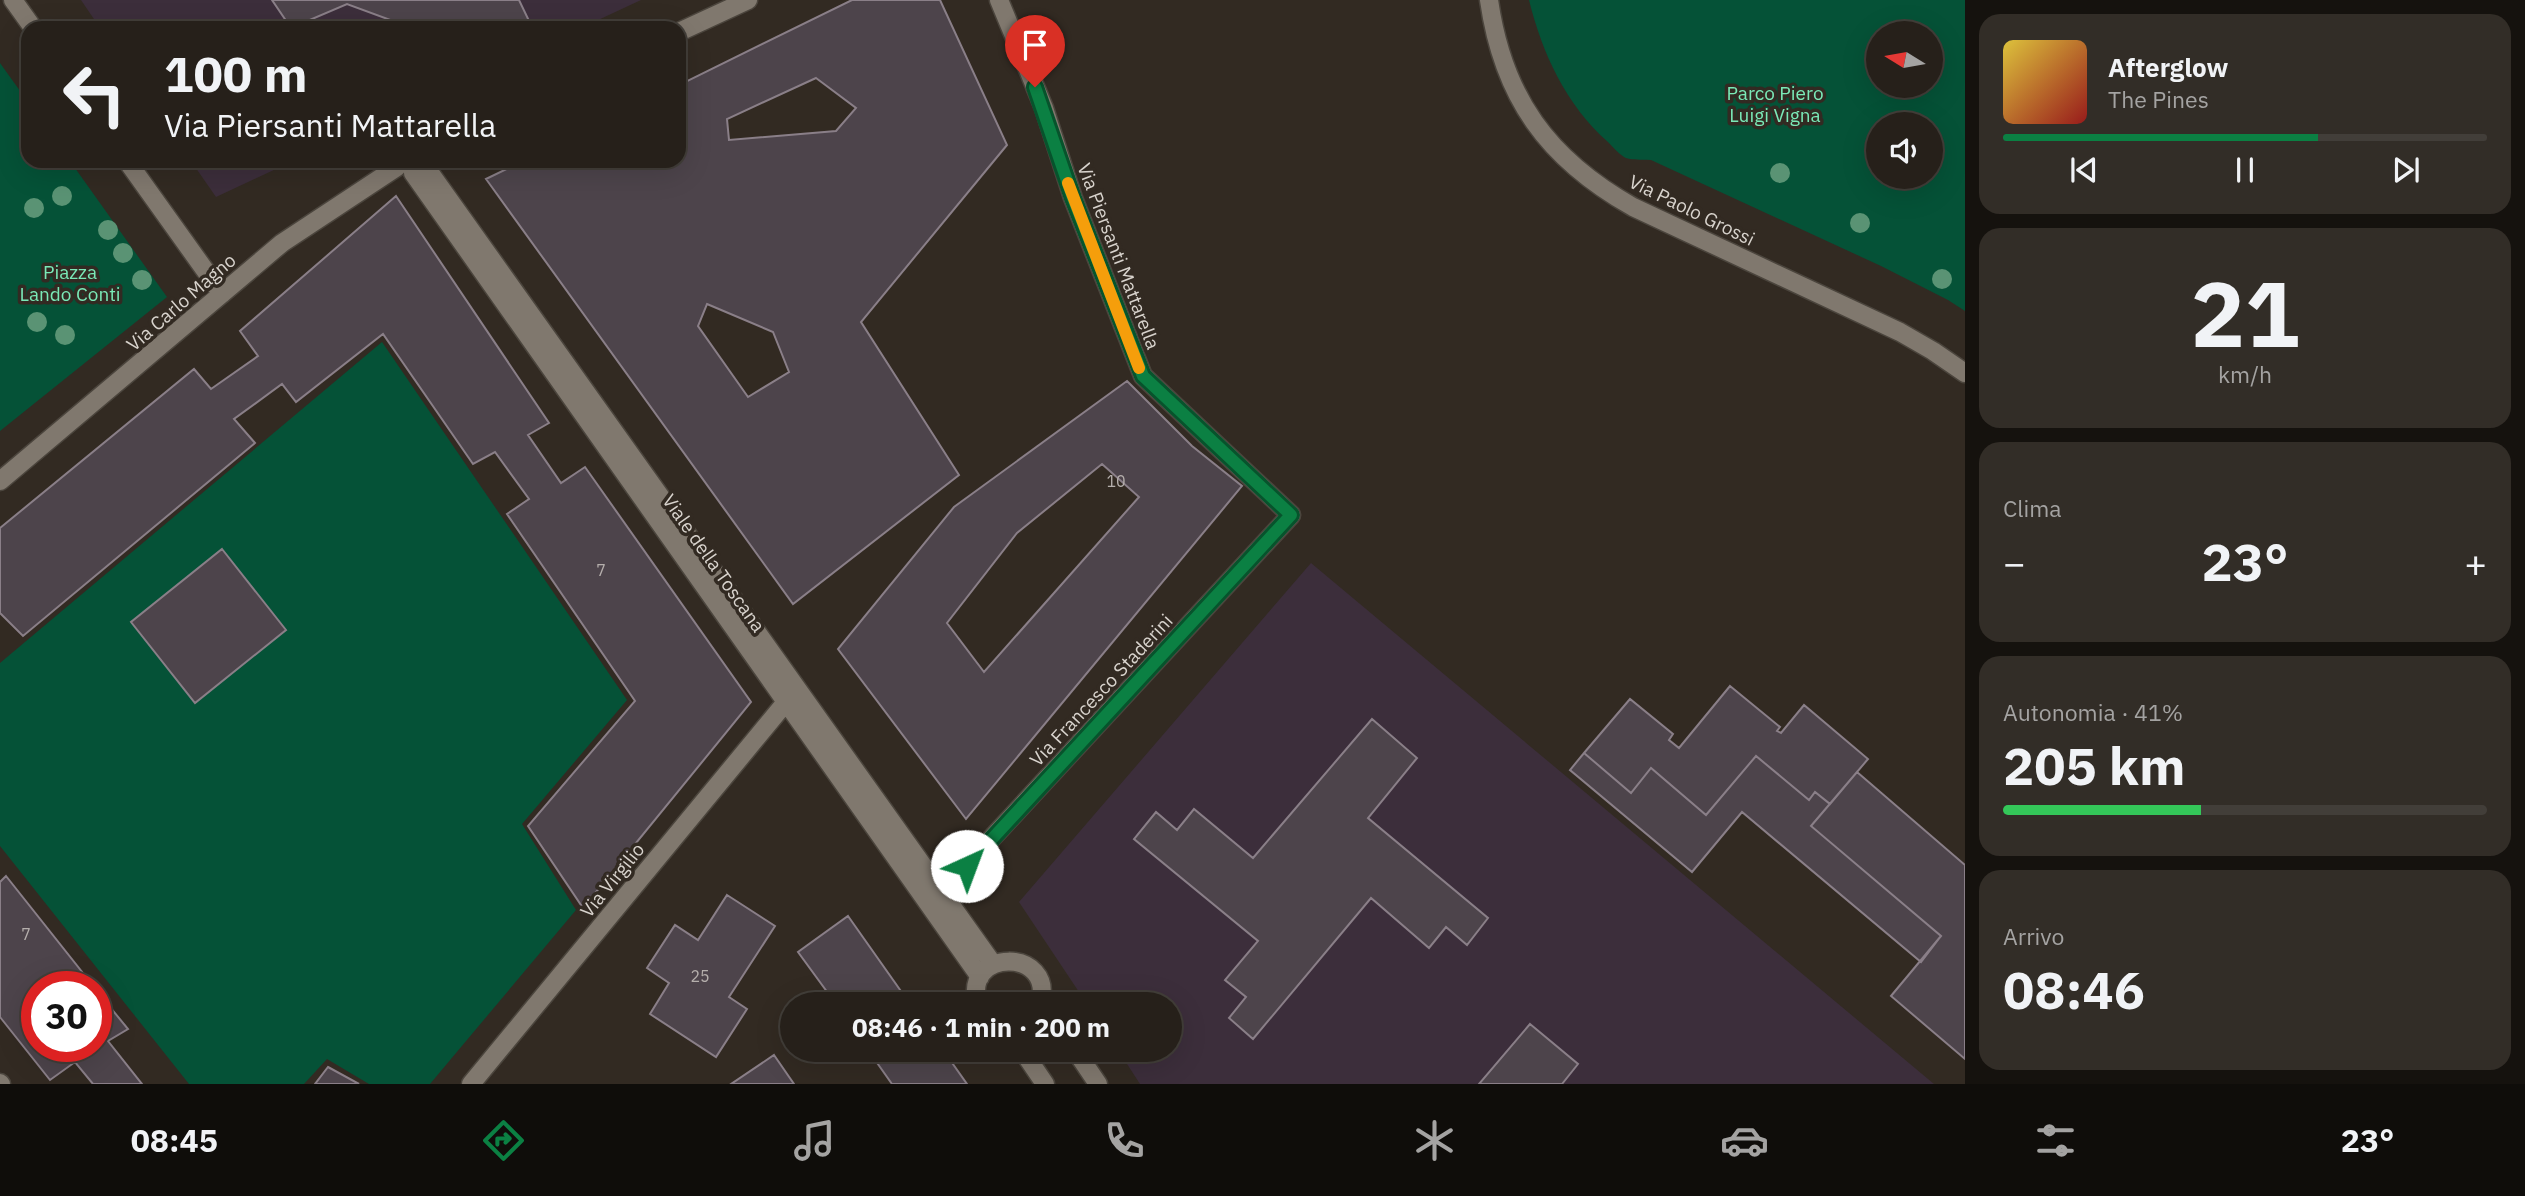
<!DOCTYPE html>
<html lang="it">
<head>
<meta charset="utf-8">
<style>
  body { margin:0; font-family:"IBM Plex Sans",sans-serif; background:#322d27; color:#f1f3f6; height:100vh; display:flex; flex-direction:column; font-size:26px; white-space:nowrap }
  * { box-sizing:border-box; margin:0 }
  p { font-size:23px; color:#a4a3a2 }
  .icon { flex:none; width:38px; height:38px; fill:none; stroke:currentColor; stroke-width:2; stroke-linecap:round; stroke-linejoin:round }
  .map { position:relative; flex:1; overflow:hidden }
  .panel { display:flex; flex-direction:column; gap:14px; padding:14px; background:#15120e; width:560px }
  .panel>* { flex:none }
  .hud { position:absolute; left:21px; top:21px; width:665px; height:147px; border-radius:21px; box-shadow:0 7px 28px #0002,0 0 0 2px #423e39; background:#26201a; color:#f1f3f6; overflow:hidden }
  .needle { width:46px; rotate:281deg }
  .buttons { position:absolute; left:1866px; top:21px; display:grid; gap:14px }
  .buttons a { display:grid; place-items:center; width:77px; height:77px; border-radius:50%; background:#26201a; box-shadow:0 7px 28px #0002,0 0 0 2px #423e39; font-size:35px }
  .speed { position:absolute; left:21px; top:971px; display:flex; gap:14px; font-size:35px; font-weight:700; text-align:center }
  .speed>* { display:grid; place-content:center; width:91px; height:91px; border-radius:50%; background:#26201a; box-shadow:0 7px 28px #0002,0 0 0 2px #423e39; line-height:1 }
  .speed .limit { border:10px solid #d22; background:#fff; color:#111 }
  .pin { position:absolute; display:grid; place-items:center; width:60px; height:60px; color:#fff; margin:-72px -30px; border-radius:50% 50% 50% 0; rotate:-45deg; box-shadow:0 0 7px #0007 }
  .pin .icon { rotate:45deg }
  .me { position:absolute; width:77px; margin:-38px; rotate:43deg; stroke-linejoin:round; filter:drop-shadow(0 0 5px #0008) }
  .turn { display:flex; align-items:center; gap:24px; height:147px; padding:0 28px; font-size:32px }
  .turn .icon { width:91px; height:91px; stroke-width:2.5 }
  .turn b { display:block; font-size:49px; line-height:60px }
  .big { font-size:52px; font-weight:700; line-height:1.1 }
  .panel .card { flex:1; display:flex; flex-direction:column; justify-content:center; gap:10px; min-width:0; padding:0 24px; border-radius:21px; background:#322d27 }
  .panel .dial { align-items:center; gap:0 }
  .dial b { font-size:91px; line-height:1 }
  .song { display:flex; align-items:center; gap:21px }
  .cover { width:84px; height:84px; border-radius:10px; background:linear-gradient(135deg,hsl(50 70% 55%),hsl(0 70% 35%)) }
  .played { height:7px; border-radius:4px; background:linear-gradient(90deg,#0b8043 65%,#423e39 65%) }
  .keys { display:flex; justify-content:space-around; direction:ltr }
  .heat { display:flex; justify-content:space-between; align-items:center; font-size:38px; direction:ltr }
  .charge { height:10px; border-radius:5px; background:linear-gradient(90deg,#34c759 41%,#423e39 0) }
  .trip { position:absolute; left:780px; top:992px; width:402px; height:70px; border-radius:35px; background:#26201a; box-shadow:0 7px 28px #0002,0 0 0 2px #423e39; font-weight:700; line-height:70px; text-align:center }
  .tab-bar { display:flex; height:112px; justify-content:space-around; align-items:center; background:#0f0d0a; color:#a4a3a2 }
  .tab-bar .icon { width:49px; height:49px }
  .tab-bar .on { color:#0b8043 }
  .tab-bar b { font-size:32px; color:#f1f3f6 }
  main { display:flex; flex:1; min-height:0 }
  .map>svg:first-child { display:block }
  .commercial { fill:#3c2e3b }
  .green { fill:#055237; fill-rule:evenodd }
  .building { fill:#4d444b; stroke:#8a7f88; stroke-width:2; fill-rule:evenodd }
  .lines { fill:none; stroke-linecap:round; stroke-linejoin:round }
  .street-casing { stroke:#4b453d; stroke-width:21 }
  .street { stroke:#80786e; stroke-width:18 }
  .tree { fill:#5a9374 }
  .route-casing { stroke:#07532c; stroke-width:18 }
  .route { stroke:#0b8043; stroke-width:12 }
  .slow { stroke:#f59e0b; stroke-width:12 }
  .labels { text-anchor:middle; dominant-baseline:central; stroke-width:7; stroke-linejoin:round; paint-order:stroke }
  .number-label { font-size:16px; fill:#b5afac }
  .park-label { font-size:19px; fill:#7ae9b7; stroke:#322a22 }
  .street-label { font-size:19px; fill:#d8d3cd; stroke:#322a22 }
</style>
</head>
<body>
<main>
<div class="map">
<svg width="1965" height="1084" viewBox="0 0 1965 1084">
  <rect width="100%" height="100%" fill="#322a22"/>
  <path class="commercial" d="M 81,0 L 641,0 L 581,28 L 100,28 Z
    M 191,161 L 293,161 L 216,197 Z
    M 1311,563 L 1934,1084 L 1140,1084 L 1118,1050 L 1171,1050 L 1171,1004 L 1087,1004 L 1019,902 Z"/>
  <path class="green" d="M 1529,0 L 1965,0 L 1965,311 L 1948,300 L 1881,266 L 1651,160 C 1643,159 1631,161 1624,157 C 1618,153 1613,147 1608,142 C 1566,105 1542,53 1529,0 ZM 1930,33 L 1930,86 L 1878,86 L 1878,33 ZM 1878,124 L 1930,124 L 1930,177 L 1878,177 Z
    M 0,63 L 28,102 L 28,161 L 70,161 L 167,297 L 0,431 Z
    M 382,342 L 627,700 L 522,824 L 576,910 L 430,1084 L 369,1084 L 327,1059 L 304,1084 L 189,1084 L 0,846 L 0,663 Z"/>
  <path class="building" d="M 272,0 L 519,0 L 531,25 L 524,28 L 412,28 L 347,4 L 291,28 Z
    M 852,0 L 940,0 L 1007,145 L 861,322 L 959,475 L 793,604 L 486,179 L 523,161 L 679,161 L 679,85 ZM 816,78 L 856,108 L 836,131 L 729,140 L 727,119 ZM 707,304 L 773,332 L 789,372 L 748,397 L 698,326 Z
    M 396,196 L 549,423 L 528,435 L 561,483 L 585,467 L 751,702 L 583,908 L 528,826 L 635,701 L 507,514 L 529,499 L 495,452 L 473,464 L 383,334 L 296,402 L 282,384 L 234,419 L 255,443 L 23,636 L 0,613 L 0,528 L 194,369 L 211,389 L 258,356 L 240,331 Z
    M 1127,381 L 1192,446 L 1242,486 L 966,819 L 838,649 L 954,507 ZM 1102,464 L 1139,497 L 984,672 L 947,623 L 1017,533 Z
    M 222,549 L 286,630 L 195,703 L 131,622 Z
    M 1730,686 L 1780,727 L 1777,731 L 1781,733 L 1804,705 L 1868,759 L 1830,804 L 1815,792 L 1809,800 L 1756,756 L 1706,815 L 1651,768 L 1631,793 L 1584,753 L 1630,699 L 1673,734 L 1669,740 L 1679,748 Z
    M 1372,719 L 1417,758 L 1368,818 L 1488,918 L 1467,945 L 1446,927 L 1429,948 L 1371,898 L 1253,1039 L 1229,1018 L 1246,997 L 1225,980 L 1258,941 L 1134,839 L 1156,812 L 1177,830 L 1194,809 L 1253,858 Z
    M 1584,753 L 1631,793 L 1651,768 L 1706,815 L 1756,756 L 1809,800 L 1815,792 L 1830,804 L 1811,826 L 1941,936 L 1921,962 L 1742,812 L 1692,872 L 1570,770 Z
    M 1857,772 L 1965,865 L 1965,1059 L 1891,996 L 1941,936 L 1811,826 Z
    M 6,876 L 94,987 L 37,987 L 37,1046 L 96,1046 L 96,990 L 128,1029 L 108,1041 L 142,1084 L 93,1084 L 75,1062 L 50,1080 L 0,1017 L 0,882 Z
    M 727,895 L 775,926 L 729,997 L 747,1009 L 716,1057 L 650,1014 L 669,983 L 647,968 L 675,925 L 698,940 Z
    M 848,916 L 910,1004 L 836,1004 L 798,952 Z
    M 1530,1024 L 1578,1064 L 1562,1084 L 1479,1084 Z
    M 868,1050 L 943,1050 L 967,1084 L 892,1084 Z
    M 774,1055 L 794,1084 L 731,1084 Z
    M 328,1067 L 359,1084 L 315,1084 Z"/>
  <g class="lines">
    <defs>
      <path id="street" d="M 13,0 L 33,28
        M 1489,0 C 1503,98 1548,159 1633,207 L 1900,332 L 1933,351 L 1965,373
        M 679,32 L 748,0
        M 127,161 L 222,294
        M 423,163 L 993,964
        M 413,173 L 980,977
        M 0,481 L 282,243 L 397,167
        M 942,892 L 1291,515 L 1143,376 L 1073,198 L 1044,108 L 999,0
        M 978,1004 C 961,948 1056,947 1040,1004
        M 1022,1050 L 1045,1084
        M 1075,1050 L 1098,1084
        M 0,1083 L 1,1084
        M 471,1084 L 786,702"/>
    </defs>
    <use href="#street" class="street-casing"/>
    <use href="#street" class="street"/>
  </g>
  <g class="tree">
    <circle cx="1780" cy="173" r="10"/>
    <circle cx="62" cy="196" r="10"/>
    <circle cx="34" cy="208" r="10"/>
    <circle cx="1860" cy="223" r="10"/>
    <circle cx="108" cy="230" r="10"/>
    <circle cx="123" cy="253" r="10"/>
    <circle cx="1942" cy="279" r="10"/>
    <circle cx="142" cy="280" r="10"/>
    <circle cx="37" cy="322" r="10"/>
    <circle cx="65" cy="335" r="10"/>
  </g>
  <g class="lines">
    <defs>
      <path id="route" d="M 967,866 L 1291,515 L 1143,376 L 1073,198 L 1035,87"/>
    </defs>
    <use href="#route" class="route-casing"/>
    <use href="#route" class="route"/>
    <path class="slow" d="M 1068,183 L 1139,368"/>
  </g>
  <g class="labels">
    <g class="number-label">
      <text x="1116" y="481">10</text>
      <text x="601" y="570">7</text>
      <text x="26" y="934">7</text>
      <text x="700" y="976">25</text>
    </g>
    <g class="park-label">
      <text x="1775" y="93">Parco Piero<tspan x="1775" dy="22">Luigi Vigna</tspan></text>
      <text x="70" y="272">Piazza<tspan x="70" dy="22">Lando Conti</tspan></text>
    </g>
    <g class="street-label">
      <text transform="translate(1692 210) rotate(26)">Via Paolo Grossi</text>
      <text transform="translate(1119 256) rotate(69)">Via Piersanti Mattarella</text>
      <text transform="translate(181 302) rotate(-41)">Via Carlo Magno</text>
      <text transform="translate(714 563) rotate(55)">Viale della Toscana</text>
      <text transform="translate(1101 690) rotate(-47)">Via Francesco Staderini</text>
      <text transform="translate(612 880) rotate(-51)">Via Virgilio</text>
    </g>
  </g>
</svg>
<div class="buttons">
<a><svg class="needle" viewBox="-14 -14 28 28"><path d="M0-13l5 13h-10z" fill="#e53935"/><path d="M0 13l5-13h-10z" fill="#a4a3a2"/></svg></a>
<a><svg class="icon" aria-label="sound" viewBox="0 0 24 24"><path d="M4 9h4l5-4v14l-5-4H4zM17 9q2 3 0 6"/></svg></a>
</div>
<div class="speed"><div class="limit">30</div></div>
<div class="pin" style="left:1035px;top:87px;background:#d93025"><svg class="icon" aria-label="arrive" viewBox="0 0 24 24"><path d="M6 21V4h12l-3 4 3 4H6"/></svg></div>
<svg class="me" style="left:967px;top:866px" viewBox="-20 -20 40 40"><circle r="19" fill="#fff"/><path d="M0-13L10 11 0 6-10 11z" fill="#0b8043"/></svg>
<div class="trip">08:46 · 1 min · 200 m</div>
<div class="hud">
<div class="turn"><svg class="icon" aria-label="left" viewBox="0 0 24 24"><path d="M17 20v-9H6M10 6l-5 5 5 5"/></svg><div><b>100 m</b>Via Piersanti Mattarella</div></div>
</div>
</div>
<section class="panel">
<div class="card">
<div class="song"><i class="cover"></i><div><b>Afterglow</b><p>The Pines</p></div></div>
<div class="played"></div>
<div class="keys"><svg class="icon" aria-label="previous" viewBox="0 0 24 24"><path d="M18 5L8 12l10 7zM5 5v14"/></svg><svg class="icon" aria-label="pause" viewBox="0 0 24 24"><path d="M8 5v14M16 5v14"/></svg><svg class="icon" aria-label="next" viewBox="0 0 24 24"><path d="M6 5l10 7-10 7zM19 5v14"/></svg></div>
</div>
<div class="card dial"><b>21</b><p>km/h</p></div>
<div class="card"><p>Clima</p>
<div class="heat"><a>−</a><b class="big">23°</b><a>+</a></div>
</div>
<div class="card"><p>Autonomia · 41%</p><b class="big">205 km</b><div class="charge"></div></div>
<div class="card"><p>Arrivo</p><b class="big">08:46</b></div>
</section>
</main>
<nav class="tab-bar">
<b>08:45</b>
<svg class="icon on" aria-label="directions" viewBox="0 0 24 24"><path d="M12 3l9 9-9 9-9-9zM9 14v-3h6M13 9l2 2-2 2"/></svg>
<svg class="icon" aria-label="music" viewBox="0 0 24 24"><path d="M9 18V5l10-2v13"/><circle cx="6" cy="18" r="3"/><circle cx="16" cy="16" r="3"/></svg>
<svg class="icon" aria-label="phone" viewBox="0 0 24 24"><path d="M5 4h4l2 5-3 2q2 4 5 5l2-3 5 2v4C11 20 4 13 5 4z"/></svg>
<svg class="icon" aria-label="climate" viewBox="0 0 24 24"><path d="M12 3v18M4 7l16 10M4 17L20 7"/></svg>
<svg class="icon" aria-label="car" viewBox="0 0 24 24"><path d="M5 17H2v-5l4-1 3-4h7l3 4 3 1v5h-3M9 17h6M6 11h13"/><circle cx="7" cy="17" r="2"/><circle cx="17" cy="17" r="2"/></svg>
<svg class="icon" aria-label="filters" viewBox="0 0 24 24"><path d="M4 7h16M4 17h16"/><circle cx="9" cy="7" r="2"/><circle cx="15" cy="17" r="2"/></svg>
<b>23°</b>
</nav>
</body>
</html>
